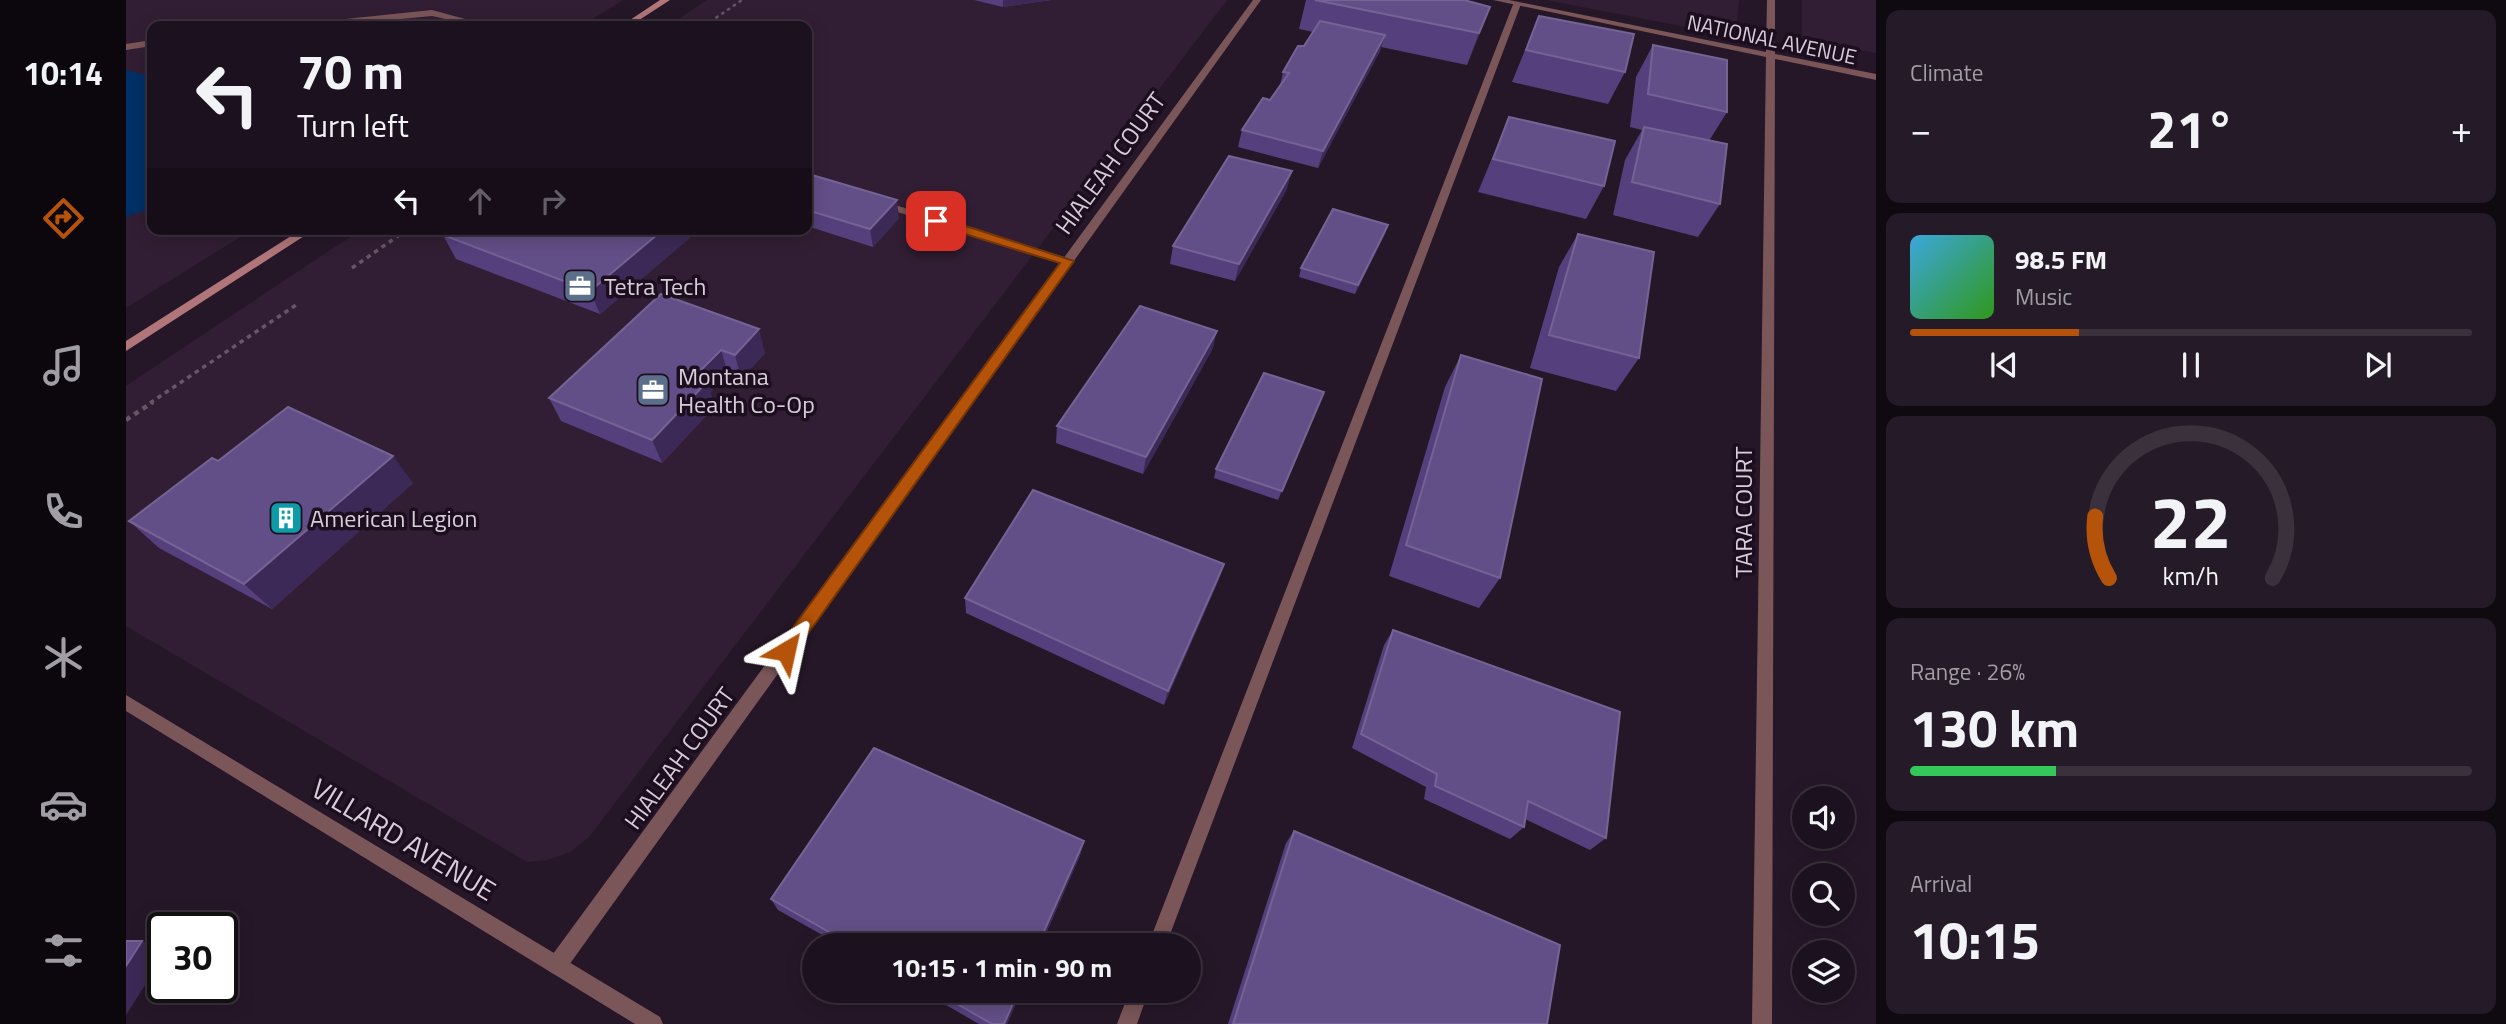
<!DOCTYPE html>
<html lang="en">
<head>
<meta charset="utf-8">
<style>
  body { margin:0; font-family:"Titillium Web",sans-serif; background:#251a27; color:#f1f3f6; height:100vh; display:flex; flex-direction:column; font-size:26px; white-space:nowrap }
  * { box-sizing:border-box; margin:0 }
  p { font-size:23px; color:#a09da4 }
  .icon { flex:none; width:38px; height:38px; fill:none; stroke:currentColor; stroke-width:2; stroke-linecap:round; stroke-linejoin:round }
  .map { position:relative; flex:1; overflow:hidden }
  .panel { display:flex; flex-direction:column; gap:10px; padding:10px; background:#0f0910; width:630px }
  .panel>* { flex:none }
  .banner { position:absolute; left:21px; top:21px; width:665px; height:214px; border-radius:14px; box-shadow:0 4px 18px #0003,0 0 0 2px #3a313c; background:#1c111e; color:#f1f3f6; overflow:hidden }
  .controls { position:absolute; left:1666px; top:786px; display:grid; gap:14px }
  .controls a { display:grid; place-items:center; width:63px; height:63px; border-radius:50%; background:#1c111e; box-shadow:0 4px 18px #0003,0 0 0 2px #3a313c; font-size:35px }
  .speed { position:absolute; left:21px; top:912px; display:flex; gap:14px; font-size:35px; font-weight:700; text-align:center }
  .speed>* { display:grid; place-content:center; width:91px; height:91px; border-radius:50%; background:#1c111e; box-shadow:0 4px 18px #0003,0 0 0 2px #3a313c; line-height:1 }
  .speed .limit { border:4px solid #111; border-radius:10px; background:#fff; color:#111 }
  .pin { position:absolute; display:grid; place-items:center; width:60px; height:60px; color:#fff; margin:-30px; border-radius:14px; box-shadow:0 4px 10px #0006 }
  .me { position:absolute; width:77px; margin:-38px; rotate:36deg; stroke-linejoin:round; filter:drop-shadow(0 0 5px #0008) }
  .turn { display:flex; align-items:center; gap:24px; height:147px; padding:0 35px; font-size:32px }
  .turn .icon { width:91px; height:91px; stroke-width:2.5 }
  .turn b { display:block; font-size:49px; line-height:60px }
  .lanes { display:flex; align-items:center; height:66px; padding:0 35px; background:#0003; justify-content:center; gap:35px; direction:ltr }
  .lanes .off { opacity:.35 }
  .big { font-size:52px; font-weight:700; line-height:1.1 }
  .panel .widget { flex:1; display:flex; flex-direction:column; justify-content:center; gap:10px; min-width:0; padding:0 24px; border-radius:14px; background:#251a27 }
  .panel .dial { align-items:center; gap:0 }
  .dial svg { height:182px; overflow:visible; fill:none; stroke:#3a313c; stroke-width:7; stroke-linecap:round; text-anchor:middle }
  .dial text { fill:#f1f3f6; stroke:none }
  .song { display:flex; align-items:center; gap:21px }
  .cover { width:84px; height:84px; border-radius:10px; background:linear-gradient(135deg,hsl(200 70% 55%),hsl(110 70% 35%)) }
  .played { height:7px; border-radius:4px; background:linear-gradient(90deg,#b45309 30%,#3a313c 30%) }
  .keys { display:flex; justify-content:space-around; direction:ltr }
  .heat { display:flex; justify-content:space-between; align-items:center; font-size:38px; direction:ltr }
  .charge { height:10px; border-radius:5px; background:linear-gradient(90deg,#34c759 26%,#3a313c 0) }
  .trip { position:absolute; left:676px; top:933px; width:399px; height:70px; border-radius:35px; background:#1c111e; box-shadow:0 4px 18px #0003,0 0 0 2px #3a313c; font-weight:700; line-height:70px; text-align:center }
  main { display:flex; flex:1; min-height:0 }
  .menu { display:flex; flex-direction:column; width:126px; justify-content:space-around; align-items:center; background:#0b070c; color:#a09da4 }
  .menu .icon { width:49px; height:49px }
  .menu .on { color:#b45309 }
  .menu b { font-size:32px; color:#f1f3f6 }
  .map>svg:first-child { display:block }
  .built { fill:#321e34 }
  .water { fill:#013067 }
  .lines { fill:none; stroke-linecap:round; stroke-linejoin:round }
  .path-far2 { stroke:#645766; stroke-width:2.5; stroke-dasharray:3.5 3.5; stroke-linecap:butt }
  .path-far1 { stroke:#645766; stroke-width:3.5; stroke-dasharray:4.5 4.5; stroke-linecap:butt }
  .path { stroke:#645766; stroke-width:4.5; stroke-dasharray:5 5; stroke-linecap:butt }
  .service { fill:#7b5658; fill-rule:evenodd }
  .minor { fill:#7b5658; fill-rule:evenodd }
  .tertiary { fill:#7b5658; fill-rule:evenodd }
  .secondary { fill:#b07679; fill-rule:evenodd }
  .wall { fill:#55407d }
  .shaded-wall { fill:#3c2957 }
  .building { fill:#634f87; stroke:#756394; stroke-width:2 }
  .route { fill:#b45309; stroke:#753606; stroke-width:2 }
  .labels { text-anchor:middle; dominant-baseline:central; stroke-width:7; stroke-linejoin:round; paint-order:stroke }
  .far-street-label { font-size:21px; fill:#d7cdd9; stroke:#1c0e1e }
  .street-label { font-size:24px; fill:#d7cdd9; stroke:#1c0e1e }
  .poi-label { font-size:24px; fill:#d7cdd9; stroke:#1c0e1e; text-anchor:start }
  .near-street-label { font-size:28px; fill:#d7cdd9; stroke:#1c0e1e }
</style>
</head>
<body>
<main>
<nav class="menu">
<b>10:14</b>
<svg class="icon on" aria-label="directions" viewBox="0 0 24 24"><path d="M12 3l9 9-9 9-9-9zM9 14v-3h6M13 9l2 2-2 2"/></svg>
<svg class="icon" aria-label="music" viewBox="0 0 24 24"><path d="M9 18V5l10-2v13"/><circle cx="6" cy="18" r="3"/><circle cx="16" cy="16" r="3"/></svg>
<svg class="icon" aria-label="phone" viewBox="0 0 24 24"><path d="M5 4h4l2 5-3 2q2 4 5 5l2-3 5 2v4C11 20 4 13 5 4z"/></svg>
<svg class="icon" aria-label="climate" viewBox="0 0 24 24"><path d="M12 3v18M4 7l16 10M4 17L20 7"/></svg>
<svg class="icon" aria-label="car" viewBox="0 0 24 24"><path d="M5 17H2v-5l4-1 3-4h7l3 4 3 1v5h-3M9 17h6M6 11h13"/><circle cx="7" cy="17" r="2"/><circle cx="17" cy="17" r="2"/></svg>
<svg class="icon" aria-label="filters" viewBox="0 0 24 24"><path d="M4 7h16M4 17h16"/><circle cx="9" cy="7" r="2"/><circle cx="15" cy="17" r="2"/></svg>
</nav>
<div class="map">
<svg width="1750" height="1024" viewBox="0 0 1750 1024">
  <rect width="100%" height="100%" fill="#261728"/>
  <path class="built" d="M 0,0 L 497,0 L 455,26 L 26,26 L 26,229 L 127,229 L 0,308 Z
    M 581,0 L 1101,0 L 463,837 L 444,852 L 422,860 L 401,862 L 0,626 L 0,386 L 236,229 L 681,229 L 681,26 L 542,26 Z
    M 1420,0 L 1613,0 L 1610,28 L 1603,33 L 1586,32 Z
    M 1676,0 L 1750,0 L 1750,53 L 1676,39 Z"/>
  <path class="water" d="M 0,70 L 26,77 L 26,208 L 0,217 Z"/>
  <g class="lines">
    <path class="path-far2" d="M 578,26 L 616,0"/>
    <path class="path-far1" d="M 226,268 L 282,229
      M 24,403 L 173,303"/>
    <path class="path" d="M 0,420 L 27,402"/>
    <path class="service" d="M 1388,2 L 1395,4 L 1040,945 L 1022,945 Z
      M 306,10 L 365,26 L 351,26 L 306,16 L 203,26 L 177,26 L 181,23 Z
      M 26,40 L 26,46 L 0,50 L 0,44 Z
      M 756,201 L 945,259 L 947,261 L 945,263 L 937,263 L 752,206 L 751,204 Z
      M 1004,990 L 1023,990 L 1011,1024 L 991,1024 Z"/>
    <path class="minor" d="M 1127,0 L 1135,0 L 438,972 L 431,975 L 424,972 L 421,965 L 424,958 Z
      M 1367,0 L 1383,0 L 1640,52 L 1641,0 L 1649,0 L 1649,54 L 1750,74 L 1750,80 L 1649,59 L 1646,1024 L 1626,1024 L 1640,57 Z"/>
    <path class="tertiary" d="M 0,695 L 534,1017 L 537,1024 L 509,1024 L 0,711 Z"/>
    <path class="secondary" d="M 534,0 L 544,0 L 504,26 L 495,26 Z
      M 176,229 L 189,229 L 0,351 L 0,341 Z"/>
  </g>
  <path class="wall" d="M 848,0 L 925,0 L 877,7 Z
    M 1180,0 L 1338,0 L 1364,7 L 1341,65 L 1255,47 L 1254,51 L 1192,168 L 1112,147 L 1116,130 L 1144,100 L 1154,86 L 1157,72 L 1178,46 L 1187,32 L 1173,29 Z
    M 1413,16 L 1499,72 L 1482,104 L 1386,82 Z
    M 1527,45 L 1601,112 L 1583,141 L 1594,204 L 1572,237 L 1487,215 L 1499,160 L 1516,130 L 1504,127 L 1510,77 Z
    M 1383,117 L 1478,186 L 1460,219 L 1352,192 Z
    M 681,180 L 773,218 L 747,247 L 681,226 Z
    M 1161,189 L 1109,281 L 1044,264 L 1047,246 Z
    M 1262,225 L 1259,234 L 1229,294 L 1173,277 L 1175,268 Z
    M 325,229 L 574,229 L 474,314 L 330,259 L 317,235 Z
    M 1452,234 L 1513,358 L 1490,391 L 1404,368 L 1433,267 Z
    M 535,294 L 639,353 L 615,379 L 602,374 L 584,392 L 589,406 L 536,463 L 435,421 L 423,398 Z
    M 1087,348 L 1017,474 L 930,443 L 931,426 Z
    M 1335,355 L 1374,578 L 1353,608 L 1263,576 L 1319,387 Z
    M 1198,392 L 1152,500 L 1088,478 L 1090,469 Z
    M 92,461 L 287,483 L 146,609 L 33,548 L 3,521 Z
    M 1093,579 L 1038,705 L 840,613 L 839,598 Z
    M 1267,630 L 1480,838 L 1464,850 L 1399,819 L 1398,827 L 1384,839 L 1298,799 L 1300,787 L 1226,748 L 1258,645 Z
    M 1168,831 L 1421,1024 L 1102,1024 L 1160,843 Z
    M 955,853 L 915,945 L 714,945 L 652,910 L 645,899 Z
    M 794,990 L 896,990 L 881,1024 L 853,1024 Z"/>
  <path class="shaded-wall" d="M 877,0 L 925,0 L 877,7 Z
    M 1364,7 L 1352,38 L 1341,65 L 1353,33 Z
    M 1259,35 L 1254,51 L 1192,168 L 1197,151 Z
    M 1166,171 L 1161,189 L 1109,281 L 1113,264 Z
    M 771,200 L 773,218 L 747,247 L 744,229 Z
    M 1262,225 L 1259,234 L 1229,294 L 1232,285 Z
    M 538,229 L 574,229 L 474,314 L 464,291 Z
    M 633,329 L 639,353 L 615,379 L 609,355 Z
    M 1091,331 L 1087,348 L 1017,474 L 1020,457 Z
    M 595,350 L 602,374 L 584,392 L 589,406 L 536,463 L 526,440 L 568,377 Z
    M 267,456 L 287,483 L 146,609 L 118,584 Z
    M 1098,564 L 1093,579 L 1038,705 L 1042,691 Z
    M 958,841 L 955,853 L 915,945 L 912,945 Z
    M 16,941 L 37,949 L 37,957 L 0,1015 L 0,966 Z
    M 893,990 L 896,990 L 881,1024 L 878,1024 Z"/>
  <path class="building" d="M 1189,0 L 1338,0 L 1364,7 L 1353,33 Z
    M 1413,16 L 1508,34 L 1499,72 L 1400,50 Z
    M 1194,21 L 1259,35 L 1197,151 L 1116,130 L 1137,98 L 1144,100 L 1163,73 L 1157,72 L 1172,46 L 1178,46 Z
    M 1527,45 L 1601,60 L 1601,112 L 1522,94 Z
    M 1383,117 L 1489,141 L 1478,186 L 1367,159 Z
    M 1518,127 L 1601,144 L 1594,204 L 1506,182 Z
    M 1103,156 L 1166,171 L 1113,264 L 1047,246 Z
    M 686,175 L 771,200 L 744,229 L 681,210 L 681,180 Z
    M 1207,209 L 1262,225 L 1232,285 L 1175,268 Z
    M 325,229 L 538,229 L 464,291 L 317,235 Z
    M 1452,234 L 1528,252 L 1513,358 L 1423,335 Z
    M 535,294 L 633,329 L 609,355 L 595,350 L 568,377 L 581,382 L 526,440 L 423,398 Z
    M 1014,306 L 1091,331 L 1020,457 L 931,426 Z
    M 1335,355 L 1416,379 L 1374,578 L 1280,545 Z
    M 1138,373 L 1198,392 L 1156,491 L 1090,469 Z
    M 162,407 L 267,456 L 118,584 L 3,521 L 86,458 L 92,461 Z
    M 907,490 L 1098,564 L 1042,691 L 839,598 Z
    M 1267,630 L 1494,712 L 1480,838 L 1402,801 L 1398,827 L 1309,786 L 1311,774 L 1235,734 Z
    M 748,748 L 958,841 L 912,945 L 726,945 L 645,899 Z
    M 1168,831 L 1434,945 L 1421,1024 L 1107,1024 Z
    M 0,941 L 16,941 L 0,966 Z
    M 807,990 L 893,990 L 878,1024 L 866,1024 Z"/>
  <path class="route" d="M 806,218 L 815,218 L 948,261 L 666,656 L 654,656 L 651,651 L 654,645 L 934,263 L 806,224 Z"/>
  <defs>
    <symbol id="office-square" viewBox="-11 -11 22 22"><rect x="-9" y="-9" width="18" height="18" rx="4" fill="#5c6f8a" stroke="#1c0e1e"/><path d="M-6-3h4V-5.5h4V-3h4V5H-6ZM-1-4.5V-3h2v-1.5ZM-6 0V1H6V0Z" fill="#fff"/></symbol>
    <symbol id="building-square" viewBox="-11 -11 22 22"><rect x="-9" y="-9" width="18" height="18" rx="4" fill="#0f9aa8" stroke="#1c0e1e"/><path d="M-4-6H4V6H1V3H-1V6H-4ZM-2.5-4.3h1.7v1.8h-1.7ZM.8-4.3h1.7v1.8H.8ZM-2.5-1h1.7V.8h-1.7ZM.8-1h1.7V.8H.8Z" fill="#fff"/></symbol>
  </defs>
  <g fill-rule="evenodd">
    <use href="#office-square" x="435" y="267" width="38" height="38"/>
    <use href="#office-square" x="508" y="371" width="38" height="38"/>
    <use href="#building-square" x="141" y="499" width="38" height="38"/>
  </g>
  <g class="labels">
    <g class="far-street-label">
      <text transform="translate(1646 39) rotate(12)">NATIONAL AVENUE</text>
    </g>
    <g class="street-label">
      <text transform="translate(984 163) rotate(-54)">HIALEAH COURT</text>
      <text transform="translate(1617 512) rotate(-90)">TARA COURT</text>
      <text transform="translate(553 758) rotate(-54)">HIALEAH COURT</text>
    </g>
    <g class="poi-label">
      <text x="478" y="286">Tetra Tech</text>
      <text x="552" y="376">Montana<tspan x="552" dy="28">Health Co-Op</tspan></text>
      <text x="184" y="518">American Legion</text>
    </g>
    <g class="near-street-label">
      <text transform="translate(278 839) rotate(31)">VILLARD AVENUE</text>
    </g>
  </g>
</svg>
<div class="controls">
<a><svg class="icon" aria-label="sound" viewBox="0 0 24 24"><path d="M4 9h4l5-4v14l-5-4H4zM17 9q2 3 0 6"/></svg></a>
<a><svg class="icon" aria-label="search" viewBox="0 0 24 24"><circle cx="10" cy="10" r="6"/><path d="M15 15l6 6"/></svg></a>
<a><svg class="icon" aria-label="layers" viewBox="0 0 24 24"><path d="M12 4l9 5-9 5-9-5zM3 14l9 5 9-5"/></svg></a>
</div>
<div class="speed"><div class="limit">30</div></div>
<div class="pin" style="left:810px;top:221px;background:#d93025"><svg class="icon" aria-label="arrive" viewBox="0 0 24 24"><path d="M6 21V4h12l-3 4 3 4H6"/></svg></div>
<svg class="me" style="left:660px;top:651px" viewBox="-20 -20 40 40"><path d="M0-17L14 15 0 8-14 15z" fill="#b45309" stroke="#fff" stroke-width="4"/></svg>
<div class="trip">10:15 · 1 min · 90 m</div>
<div class="banner">
<div class="turn"><svg class="icon" aria-label="left" viewBox="0 0 24 24"><path d="M17 20v-9H6M10 6l-5 5 5 5"/></svg><div><b>70 m</b>Turn left</div></div>
<div class="lanes"><svg class="icon" aria-label="left" viewBox="0 0 24 24"><path d="M17 20v-9H6M10 6l-5 5 5 5"/></svg><svg class="icon off" aria-label="ahead" viewBox="0 0 24 24"><path d="M12 20V5M6 11l6-6 6 6"/></svg><svg class="icon off" aria-label="right" viewBox="0 0 24 24"><path d="M7 20v-9h11M14 6l5 5-5 5"/></svg></div>
</div>
</div>
<section class="panel">
<div class="widget"><p>Climate</p>
<div class="heat"><a>−</a><b class="big">21°</b><a>+</a></div>
</div>
<div class="widget">
<div class="song"><i class="cover"></i><div><b>98.5 FM</b><p>Music</p></div></div>
<div class="played"></div>
<div class="keys"><svg class="icon" aria-label="previous" viewBox="0 0 24 24"><path d="M18 5L8 12l10 7zM5 5v14"/></svg><svg class="icon" aria-label="pause" viewBox="0 0 24 24"><path d="M8 5v14M16 5v14"/></svg><svg class="icon" aria-label="next" viewBox="0 0 24 24"><path d="M6 5l10 7-10 7zM19 5v14"/></svg></div>
</div>
<div class="widget dial"><svg viewBox="0 0 100 80">
<path d="M14 69A42 42 0 1 1 86 69"/>
<path d="M14 69A42 42 0 0 1 8 42" stroke="#b45309"/>
<text x="50" y="56" font-size="32" font-weight="700">22</text>
<text x="50" y="72" font-size="11">km/h</text>
</svg></div>
<div class="widget"><p>Range · 26%</p><b class="big">130 km</b><div class="charge"></div></div>
<div class="widget"><p>Arrival</p><b class="big">10:15</b></div>
</section>
</main>
</body>
</html>
